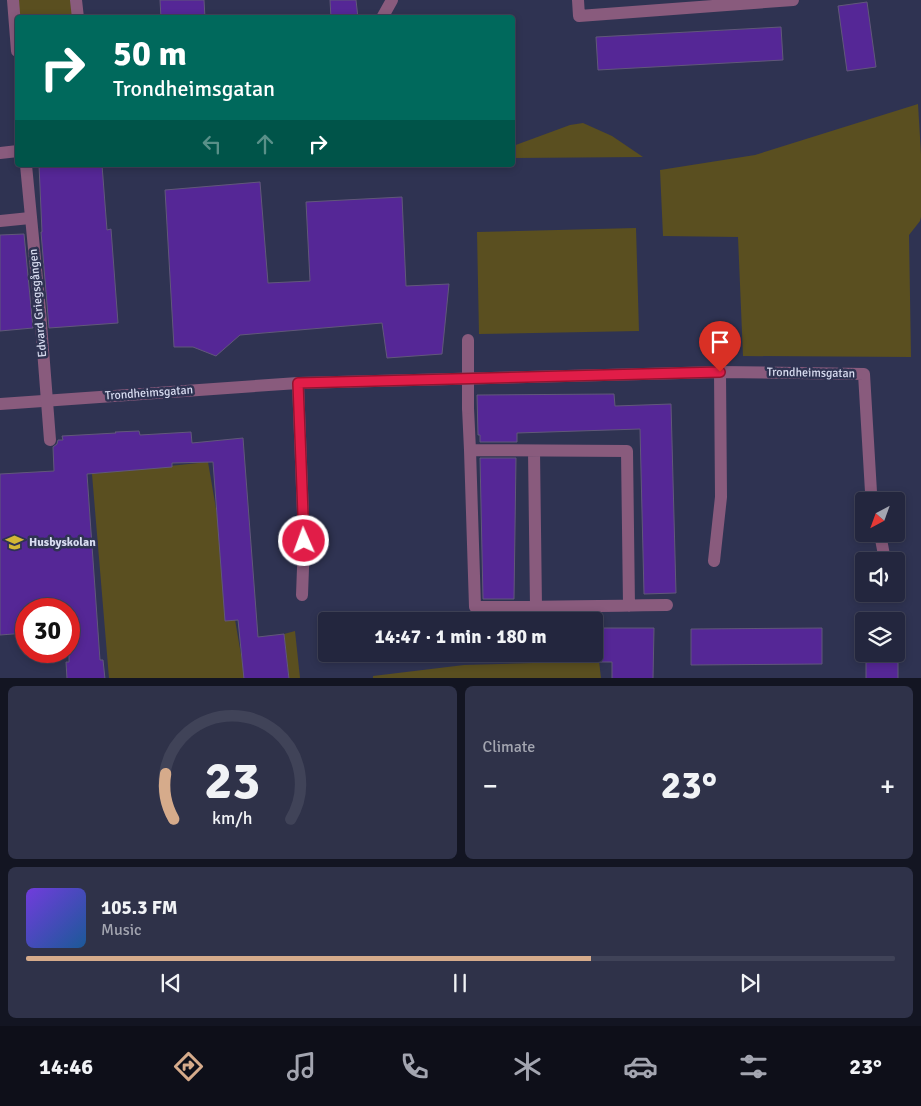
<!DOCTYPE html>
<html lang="en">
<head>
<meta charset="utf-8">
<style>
  body { margin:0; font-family:Signika,sans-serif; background:#2f3249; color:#f1f3f6; height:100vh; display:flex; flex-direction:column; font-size:19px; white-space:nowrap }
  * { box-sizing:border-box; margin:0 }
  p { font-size:16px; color:#a3a5b0 }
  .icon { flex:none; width:28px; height:28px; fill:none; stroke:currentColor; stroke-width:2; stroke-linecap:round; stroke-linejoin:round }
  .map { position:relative; height:678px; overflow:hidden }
  .drawer { display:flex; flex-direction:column; gap:8px; padding:8px; background:#131522; flex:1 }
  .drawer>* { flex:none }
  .guide { position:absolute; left:15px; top:15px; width:500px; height:152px; border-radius:5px; box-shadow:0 2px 8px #0003,0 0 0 1px #404358; background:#00695c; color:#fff; overflow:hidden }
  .needle { width:32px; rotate:221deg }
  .fabs { position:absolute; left:855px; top:492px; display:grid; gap:10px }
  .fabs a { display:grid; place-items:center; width:50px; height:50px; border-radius:5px; background:#23263e; box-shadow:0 2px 8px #0003,0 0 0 1px #404358; font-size:25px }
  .speed { position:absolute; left:15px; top:598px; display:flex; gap:10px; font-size:25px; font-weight:700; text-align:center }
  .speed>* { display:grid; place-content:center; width:65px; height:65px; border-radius:50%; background:#23263e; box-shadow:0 2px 8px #0003,0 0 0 1px #404358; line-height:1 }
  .speed .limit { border:8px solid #d22; background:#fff; color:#111 }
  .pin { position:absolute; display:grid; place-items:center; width:42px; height:42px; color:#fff; margin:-51px -21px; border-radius:50% 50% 50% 0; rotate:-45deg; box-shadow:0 0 5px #0007 }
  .pin .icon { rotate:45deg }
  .me { position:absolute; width:55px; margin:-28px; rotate:358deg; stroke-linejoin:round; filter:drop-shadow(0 0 4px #0008) }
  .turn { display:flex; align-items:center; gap:18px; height:105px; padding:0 15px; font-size:22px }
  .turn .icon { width:65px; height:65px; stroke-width:2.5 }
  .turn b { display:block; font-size:35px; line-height:42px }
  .lanes { display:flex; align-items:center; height:48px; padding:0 15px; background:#0003; justify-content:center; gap:25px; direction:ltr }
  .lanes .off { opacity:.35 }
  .big { font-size:38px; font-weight:700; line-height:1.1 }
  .drawer .widget { flex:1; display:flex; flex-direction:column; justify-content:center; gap:8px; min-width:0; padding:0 18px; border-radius:8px; background:#2f3249 }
  .drawer .dial { align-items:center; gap:0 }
  .dial svg { height:130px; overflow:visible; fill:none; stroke:#404358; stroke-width:7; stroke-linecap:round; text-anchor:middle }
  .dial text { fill:#f1f3f6; stroke:none }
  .song { display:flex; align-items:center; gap:15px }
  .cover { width:60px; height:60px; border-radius:8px; background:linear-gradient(135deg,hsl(260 70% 55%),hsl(210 70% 35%)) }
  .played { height:5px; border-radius:2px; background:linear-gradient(90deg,#d6ab8b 65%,#404358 65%) }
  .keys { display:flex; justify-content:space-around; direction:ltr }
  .heat { display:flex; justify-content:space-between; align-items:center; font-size:28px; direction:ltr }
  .drawer .tiles { flex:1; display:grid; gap:8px; grid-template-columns:1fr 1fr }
  .widget:last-child { grid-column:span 2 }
  .trip { position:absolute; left:318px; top:612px; width:285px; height:50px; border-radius:5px; background:#23263e; box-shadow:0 2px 8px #0003,0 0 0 1px #404358; font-weight:700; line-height:50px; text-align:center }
  .dock { display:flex; height:80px; justify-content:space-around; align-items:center; background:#0e0f19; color:#a3a5b0 }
  .dock .icon { width:35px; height:35px }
  .dock .selected { color:#d6ab8b }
  .dock b { font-size:22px; color:#f1f3f6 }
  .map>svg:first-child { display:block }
  .green { fill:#5a4f20 }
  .building { fill:#552796; stroke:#61587a }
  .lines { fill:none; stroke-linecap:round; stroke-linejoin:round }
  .minor { stroke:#895b7d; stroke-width:12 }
  .minor-bridge { stroke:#895b7d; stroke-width:12 }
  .route-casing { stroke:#92132f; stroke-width:12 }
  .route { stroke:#e11d48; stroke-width:9 }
  .labels { text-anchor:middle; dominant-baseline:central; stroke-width:5; stroke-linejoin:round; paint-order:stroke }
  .street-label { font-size:12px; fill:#d8dcf0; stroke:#2f3352 }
  .poi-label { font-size:12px; font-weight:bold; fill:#d8dcf0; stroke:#2f3352; text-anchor:start }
</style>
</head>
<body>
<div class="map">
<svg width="921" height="679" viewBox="0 0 921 679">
  <rect width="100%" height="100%" fill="#2f3352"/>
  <path class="green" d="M 13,0 L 76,0 L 78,17 L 18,18 Z
    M 918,104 L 921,154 L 921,217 L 920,221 L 909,235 L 911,357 L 743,356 L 738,237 L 663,236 L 660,170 L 755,155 Z
    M 583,123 L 612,136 L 643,157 L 513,158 L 513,146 L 570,125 Z
    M 636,228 L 639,331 L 479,334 L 477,232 Z
    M 208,462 L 245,678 L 109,678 L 92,474 Z
    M 295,631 L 300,678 L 289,678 L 284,634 Z
    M 599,661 L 601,678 L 373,679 L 373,676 L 464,665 Z"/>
  <path class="building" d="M 160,0 L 204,0 L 205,18 L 161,18 Z
    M 330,0 L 356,0 L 358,18 L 331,18 Z
    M 867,2 L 876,67 L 847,71 L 838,6 Z
    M 781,27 L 783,60 L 598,70 L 596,37 Z
    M 39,165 L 102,165 L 107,230 L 111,229 L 118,323 L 49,328 L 41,232 L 42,232 Z
    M 260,182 L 268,283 L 310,281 L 306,202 L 402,197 L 406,286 L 449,284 L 442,354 L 387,358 L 382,323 L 240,335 L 216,356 L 193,347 L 174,347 L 165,190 Z
    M 24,234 L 33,328 L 0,331 L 0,235 Z
    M 614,394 L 615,406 L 671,404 L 676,593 L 644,594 L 640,429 L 517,433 L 517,442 L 480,442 L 480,435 L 478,435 L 477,395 Z
    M 139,431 L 140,435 L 191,432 L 192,443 L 243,438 L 258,637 L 284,634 L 289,679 L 244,679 L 238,620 L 225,621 L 213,462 L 172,463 L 172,467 L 87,474 L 100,660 L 103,660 L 105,679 L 67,679 L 66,662 L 69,662 L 69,609 L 26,609 L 26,633 L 0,635 L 0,474 L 54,471 L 53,447 L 57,444 L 58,440 L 63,440 L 62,436 L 116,433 L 115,432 Z
    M 480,458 L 516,458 L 514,599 L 483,599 Z
    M 594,628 L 654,628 L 653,679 L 612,679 L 612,662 L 594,662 Z
    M 822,628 L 822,664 L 691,665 L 691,629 Z
    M 866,654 L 898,654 L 898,679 L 866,679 Z"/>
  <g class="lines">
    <path class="minor" d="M 13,0 L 17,51
      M 76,0 L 78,18
      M 578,0 L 579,16 L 793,0
      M 382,18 L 392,0
      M 0,153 L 18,151
      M 26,165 L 40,311
      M 0,221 L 30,218
      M 298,383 L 304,541 L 302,595
      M 0,404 L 298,383 L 720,372 L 864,374 L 871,492 L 873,501
      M 468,408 L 470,450
      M 534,451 L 536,607
      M 880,534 L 884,555
      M 714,561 L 721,497 L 720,372
      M 629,606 L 627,451 L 470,450 L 475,607 C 539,607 603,606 667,605"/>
    <path class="minor-bridge" d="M 40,311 L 50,440
      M 468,340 L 468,408"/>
  </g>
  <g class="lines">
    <defs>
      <path id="route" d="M 304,541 L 298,383 L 720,372"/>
    </defs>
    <use href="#route" class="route-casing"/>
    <use href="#route" class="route"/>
  </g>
  <defs>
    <symbol id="school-bare" viewBox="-9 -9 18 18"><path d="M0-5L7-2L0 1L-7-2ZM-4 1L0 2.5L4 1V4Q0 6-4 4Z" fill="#d2b736" stroke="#2f3352" stroke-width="2.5" paint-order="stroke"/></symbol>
  </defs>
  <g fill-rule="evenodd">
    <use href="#school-bare" x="2" y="530" width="25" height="25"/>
  </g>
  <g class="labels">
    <g class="street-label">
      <text transform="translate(38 303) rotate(-95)">Edvard Griegsgången</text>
      <text transform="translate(811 373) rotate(1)">Trondheimsgatan</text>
      <text transform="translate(149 393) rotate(-4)">Trondheimsgatan</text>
    </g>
    <g class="poi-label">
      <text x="29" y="542">Husbyskolan</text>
    </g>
  </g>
</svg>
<div class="fabs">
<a><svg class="needle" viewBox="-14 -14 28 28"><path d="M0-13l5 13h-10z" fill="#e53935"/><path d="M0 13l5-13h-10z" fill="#a3a5b0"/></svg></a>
<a><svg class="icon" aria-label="sound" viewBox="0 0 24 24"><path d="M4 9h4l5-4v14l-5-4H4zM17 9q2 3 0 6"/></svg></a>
<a><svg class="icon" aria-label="layers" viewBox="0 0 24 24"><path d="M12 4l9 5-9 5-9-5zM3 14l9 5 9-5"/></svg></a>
</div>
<div class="speed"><div class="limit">30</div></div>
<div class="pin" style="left:720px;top:372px;background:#d93025"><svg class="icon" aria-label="arrive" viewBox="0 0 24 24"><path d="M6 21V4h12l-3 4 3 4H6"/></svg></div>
<svg class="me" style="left:304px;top:541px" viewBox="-20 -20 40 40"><circle r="17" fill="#e11d48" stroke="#fff" stroke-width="3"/><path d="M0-11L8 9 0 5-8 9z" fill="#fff"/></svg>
<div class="trip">14:47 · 1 min · 180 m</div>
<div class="guide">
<div class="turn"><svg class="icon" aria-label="right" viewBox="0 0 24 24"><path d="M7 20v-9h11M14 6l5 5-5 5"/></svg><div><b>50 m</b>Trondheimsgatan</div></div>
<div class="lanes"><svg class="icon off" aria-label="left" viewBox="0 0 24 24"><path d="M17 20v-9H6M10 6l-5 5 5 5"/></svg><svg class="icon off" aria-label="ahead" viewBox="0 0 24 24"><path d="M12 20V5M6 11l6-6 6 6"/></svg><svg class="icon" aria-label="right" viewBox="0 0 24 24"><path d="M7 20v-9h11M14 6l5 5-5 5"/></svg></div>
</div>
</div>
<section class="drawer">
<div class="tiles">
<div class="widget dial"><svg viewBox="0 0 100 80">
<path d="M14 69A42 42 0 1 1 86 69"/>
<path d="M14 69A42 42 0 0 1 9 41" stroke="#d6ab8b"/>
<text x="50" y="56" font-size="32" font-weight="700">23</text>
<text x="50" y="72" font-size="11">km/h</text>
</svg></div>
<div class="widget"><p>Climate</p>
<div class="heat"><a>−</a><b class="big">23°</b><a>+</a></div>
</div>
<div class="widget">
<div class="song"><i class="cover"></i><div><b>105.3 FM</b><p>Music</p></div></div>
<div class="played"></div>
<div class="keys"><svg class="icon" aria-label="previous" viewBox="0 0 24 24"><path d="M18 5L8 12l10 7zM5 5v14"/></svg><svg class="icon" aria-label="pause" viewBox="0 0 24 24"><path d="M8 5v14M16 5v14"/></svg><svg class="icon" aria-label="next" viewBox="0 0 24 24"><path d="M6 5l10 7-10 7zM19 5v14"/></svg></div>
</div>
</div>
</section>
<nav class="dock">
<b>14:46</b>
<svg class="icon selected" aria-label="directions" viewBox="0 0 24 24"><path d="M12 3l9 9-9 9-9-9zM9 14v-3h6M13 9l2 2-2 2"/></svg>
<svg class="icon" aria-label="music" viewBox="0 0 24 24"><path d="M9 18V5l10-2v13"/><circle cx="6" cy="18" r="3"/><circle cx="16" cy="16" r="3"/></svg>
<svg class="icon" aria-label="phone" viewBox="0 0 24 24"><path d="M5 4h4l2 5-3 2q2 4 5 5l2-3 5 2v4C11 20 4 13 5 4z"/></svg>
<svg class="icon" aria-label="climate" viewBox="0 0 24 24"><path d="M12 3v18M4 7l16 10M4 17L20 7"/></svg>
<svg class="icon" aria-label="car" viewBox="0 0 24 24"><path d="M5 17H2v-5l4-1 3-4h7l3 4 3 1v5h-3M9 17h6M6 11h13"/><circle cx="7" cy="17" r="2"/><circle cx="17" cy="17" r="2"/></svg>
<svg class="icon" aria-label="filters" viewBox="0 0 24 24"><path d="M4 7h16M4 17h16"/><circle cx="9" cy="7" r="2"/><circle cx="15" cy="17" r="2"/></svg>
<b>23°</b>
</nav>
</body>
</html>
